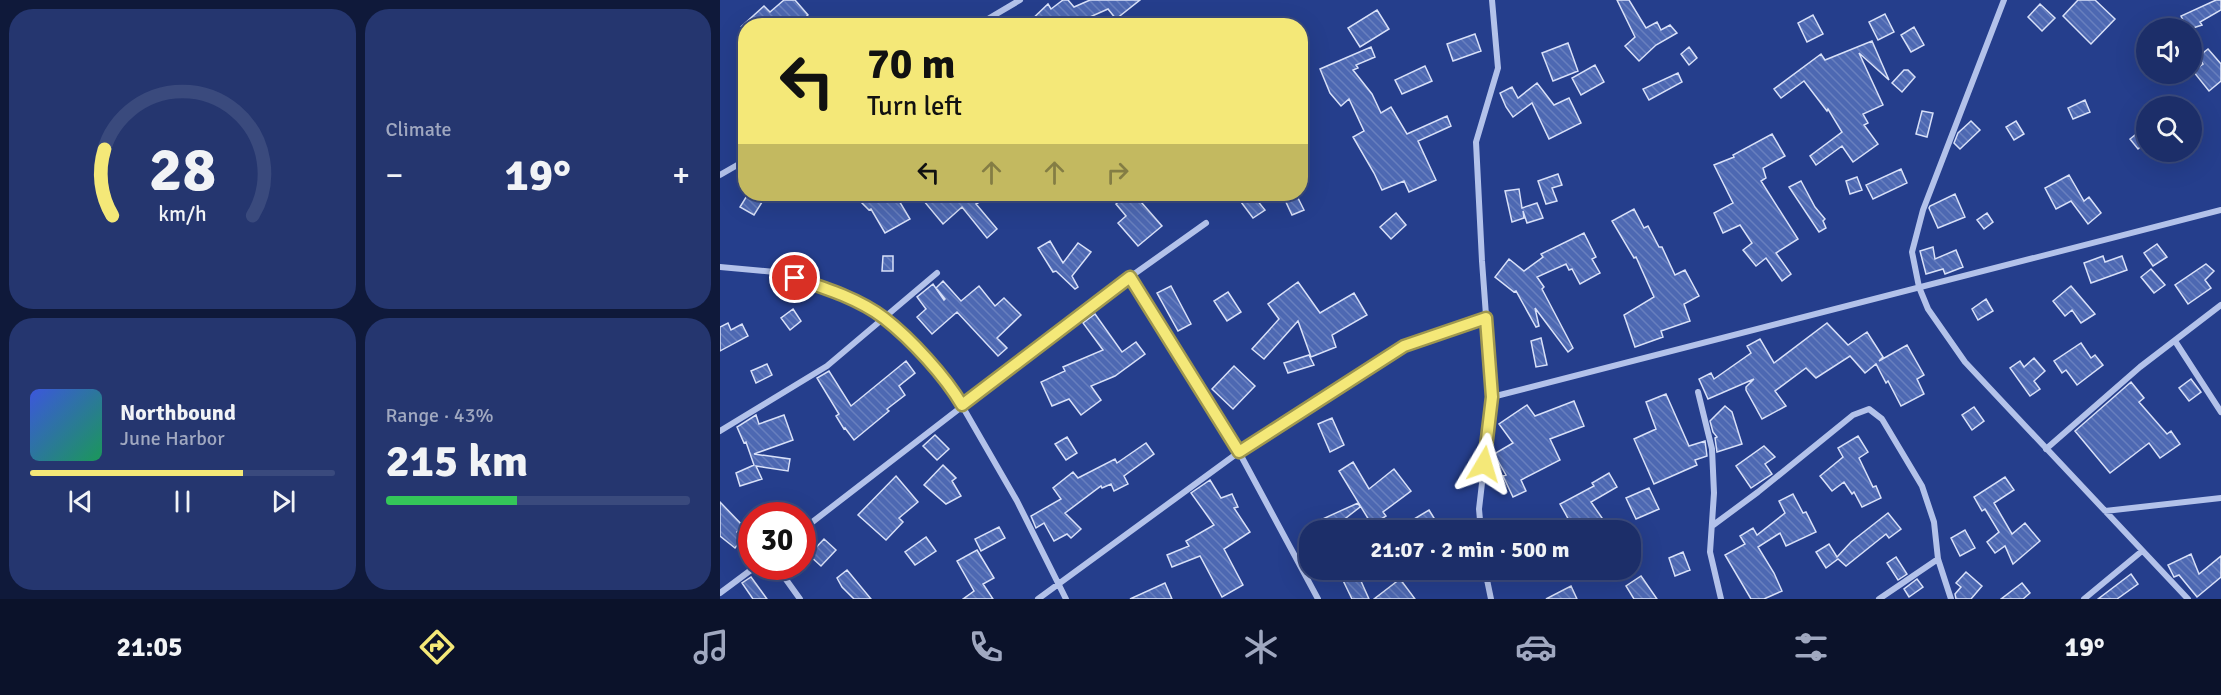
<!DOCTYPE html>
<html lang="en">
<head>
<meta charset="utf-8">
<style>
  body { margin:0; font-family:Signika,sans-serif; background:#25366f; color:#f1f3f6; height:100vh; display:flex; flex-direction:column; font-size:22px; white-space:nowrap }
  * { box-sizing:border-box; margin:0 }
  p { font-size:20px; color:#a0a8c0 }
  .icon { flex:none; width:33px; height:33px; fill:none; stroke:currentColor; stroke-width:2; stroke-linecap:round; stroke-linejoin:round }
  .map { position:relative; flex:1; overflow:hidden }
  .details { display:flex; flex-direction:column; gap:9px; padding:9px; background:#0f193a; width:720px }
  .details>* { flex:none }
  .guide { position:absolute; left:18px; top:18px; width:570px; height:183px; border-radius:24px; box-shadow:0 6px 24px #0002,0 0 0 2px #3a4a7d; background:#f4e878; color:#111; overflow:hidden }
  .buttons { position:absolute; left:1416px; top:18px; display:grid; gap:12px }
  .buttons a { display:grid; place-items:center; width:66px; height:66px; border-radius:50%; background:#1c2e69; box-shadow:0 6px 24px #0002,0 0 0 2px #3a4a7d; font-size:30px }
  .speed { position:absolute; left:18px; top:502px; display:flex; gap:12px; font-size:30px; font-weight:700; text-align:center }
  .speed>* { display:grid; place-content:center; width:78px; height:78px; border-radius:50%; background:#1c2e69; box-shadow:0 6px 24px #0002,0 0 0 2px #3a4a7d; line-height:1 }
  .speed .limit { border:9px solid #d22; background:#fff; color:#111 }
  .pin { position:absolute; display:grid; place-items:center; width:51px; height:51px; color:#fff; margin:-26px; border:3px solid #fff; border-radius:50%; box-shadow:0 2px 6px #0007 }
  .me { position:absolute; width:66px; margin:-33px; rotate:7deg; stroke-linejoin:round; filter:drop-shadow(0 0 4px #0008) }
  .turn { display:flex; align-items:center; gap:21px; height:126px; padding:0 30px; font-size:27px }
  .turn .icon { width:78px; height:78px; stroke-width:2.5 }
  .turn b { display:block; font-size:42px; line-height:51px }
  .lanes { display:flex; align-items:center; height:57px; padding:0 30px; background:#0003; justify-content:center; gap:30px; direction:ltr }
  .lanes .off { opacity:.35 }
  .big { font-size:45px; font-weight:700; line-height:1.1 }
  .details .tile { flex:1; display:flex; flex-direction:column; justify-content:center; gap:9px; min-width:0; padding:0 21px; border-radius:24px; background:#25366f }
  .details .dial { align-items:center; gap:0 }
  .dial svg { height:156px; overflow:visible; fill:none; stroke:#3a4a7d; stroke-width:7; stroke-linecap:round; text-anchor:middle }
  .dial text { fill:#f1f3f6; stroke:none }
  .song { display:flex; align-items:center; gap:18px }
  .cover { width:72px; height:72px; border-radius:9px; background:linear-gradient(135deg,hsl(230 70% 55%),hsl(150 70% 35%)) }
  .played { height:6px; border-radius:3px; background:linear-gradient(90deg,#f4e878 70%,#3a4a7d 70%) }
  .keys { display:flex; justify-content:space-around; direction:ltr }
  .heat { display:flex; justify-content:space-between; align-items:center; font-size:33px; direction:ltr }
  .charge { height:9px; border-radius:4px; background:linear-gradient(90deg,#34c759 43%,#3a4a7d 0) }
  .details .tiles { flex:1; display:grid; gap:9px; grid-template-columns:repeat(2,1fr) }
  .trip { position:absolute; left:579px; top:520px; width:342px; height:60px; border-radius:24px; background:#1c2e69; box-shadow:0 6px 24px #0002,0 0 0 2px #3a4a7d; font-weight:700; line-height:60px; text-align:center }
  .menu { display:flex; height:96px; justify-content:space-around; align-items:center; background:#0b122a; color:#a0a8c0 }
  .menu .icon { width:42px; height:42px }
  .menu .current { color:#f4e878 }
  .menu b { font-size:27px; color:#f1f3f6 }
  main { display:flex; flex:1; min-height:0 }
  .map>svg:first-child { display:block }
  .building { fill:url(#building-back-hatch); stroke:#d8e0f8; stroke-width:1.5 }
  .lines { fill:none; stroke-linecap:round; stroke-linejoin:round }
  .minor { stroke:#b3c2ea; stroke-width:6 }
  .route-casing { stroke:#9f974e; stroke-width:15 }
  .route { stroke:#f4e878; stroke-width:10 }
</style>
</head>
<body>
<main>
<section class="details">
<div class="tiles">
<div class="tile dial"><svg viewBox="0 0 100 80">
<path d="M14 69A42 42 0 1 1 86 69"/>
<path d="M14 69A42 42 0 0 1 10 35" stroke="#f4e878"/>
<text x="50" y="56" font-size="32" font-weight="700">28</text>
<text x="50" y="72" font-size="11">km/h</text>
</svg></div>
<div class="tile"><p>Climate</p>
<div class="heat"><a>−</a><b class="big">19°</b><a>+</a></div>
</div>
<div class="tile">
<div class="song"><i class="cover"></i><div><b>Northbound</b><p>June Harbor</p></div></div>
<div class="played"></div>
<div class="keys"><svg class="icon" aria-label="previous" viewBox="0 0 24 24"><path d="M18 5L8 12l10 7zM5 5v14"/></svg><svg class="icon" aria-label="pause" viewBox="0 0 24 24"><path d="M8 5v14M16 5v14"/></svg><svg class="icon" aria-label="next" viewBox="0 0 24 24"><path d="M6 5l10 7-10 7zM19 5v14"/></svg></div>
</div>
<div class="tile"><p>Range · 43%</p><b class="big">215 km</b><div class="charge"></div></div>
</div>
</section>
<div class="map">
<svg width="1501" height="599" viewBox="0 0 1501 599">
  <defs>
    <pattern id="building-back-hatch" width="6" height="6" patternUnits="userSpaceOnUse" patternTransform="scale(1.5)"><rect width="6" height="6" fill="#4d68b2"/><path d="M-1 5l2 2M0 0l6 6M5-1l2 2" fill="none" stroke="#687fbe"/></pattern>
  </defs>
  <rect width="100%" height="100%" fill="#253e8c"/>
  <path class="building" d="M 64,0 L 75,0 L 88,15 L 75,26 L 22,26 L 44,6 L 50,12 Z
    M 343,0 L 348,0 L 354,7 L 370,0 L 420,0 L 396,19 L 388,9 L 363,20 L 367,26 L 305,26 L 328,4 L 331,9 Z
    M 897,0 L 909,0 L 926,28 L 937,22 L 941,30 L 950,25 L 957,33 L 936,45 L 919,61 L 905,46 L 915,37 Z
    M 1358,0 L 1375,0 L 1395,19 L 1371,44 L 1343,16 Z
    M 1496,0 L 1501,0 L 1501,10 L 1480,22 L 1482,25 L 1473,28 L 1467,28 L 1461,16 Z
    M 1320,4 L 1335,18 L 1322,31 L 1308,17 Z
    M 657,10 L 669,29 L 640,47 L 628,28 Z
    M 1165,14 L 1174,32 L 1158,40 L 1149,22 Z
    M 1093,15 L 1103,34 L 1087,42 L 1078,23 Z
    M 1194,27 L 1204,45 L 1191,52 L 1181,35 Z
    M 755,34 L 761,51 L 733,61 L 727,44 Z
    M 1152,41 L 1169,80 L 1139,53 L 1163,105 L 1143,114 L 1148,123 L 1144,125 L 1158,144 L 1133,162 L 1122,146 L 1096,165 L 1090,156 L 1122,132 L 1108,109 L 1107,111 L 1084,81 L 1061,98 L 1054,89 L 1101,54 L 1105,60 Z
    M 848,43 L 858,71 L 833,81 L 822,53 Z
    M 651,47 L 655,57 L 636,65 L 638,68 L 633,70 L 652,94 L 661,113 L 671,107 L 687,134 L 727,116 L 731,126 L 698,141 L 716,180 L 689,192 L 684,181 L 662,190 L 654,173 L 633,137 L 644,131 L 629,99 L 621,106 L 610,93 L 600,69 Z
    M 969,47 L 977,58 L 969,65 L 961,54 Z
    M 1488,49 L 1501,64 L 1501,81 L 1489,91 L 1473,71 L 1483,64 L 1478,57 Z
    M 875,65 L 884,82 L 861,95 L 852,78 Z
    M 705,66 L 712,81 L 682,94 L 675,80 Z
    M 1184,70 L 1188,70 L 1195,77 L 1182,92 L 1172,83 Z
    M 958,73 L 962,82 L 929,100 L 923,89 Z
    M 817,83 L 834,105 L 849,98 L 861,123 L 829,139 L 812,103 L 793,117 L 786,107 L 780,93 L 792,87 L 798,98 Z
    M 1365,100 L 1370,112 L 1353,119 L 1348,108 Z
    M 1202,111 L 1213,113 L 1207,137 L 1196,134 Z
    M 1251,121 L 1260,130 L 1240,149 L 1234,143 L 1238,133 Z
    M 1296,121 L 1304,134 L 1294,140 L 1286,127 Z
    M 1426,126 L 1426,142 L 1418,149 L 1410,139 Z
    M 1052,134 L 1065,156 L 1043,168 L 1046,178 L 1041,181 L 1078,239 L 1056,253 L 1071,274 L 1062,281 L 1046,258 L 1036,266 L 1023,250 L 1032,243 L 1020,225 L 1003,233 L 994,213 L 1013,203 L 994,165 L 1014,157 L 1013,155 Z
    M 1181,169 L 1187,183 L 1153,199 L 1146,185 Z
    M 838,174 L 842,185 L 832,188 L 837,201 L 826,204 L 818,181 Z
    M 1349,175 L 1364,201 L 1369,197 L 1381,213 L 1368,224 L 1351,201 L 1336,209 L 1325,188 Z
    M 1137,177 L 1142,190 L 1130,194 L 1126,181 Z
    M 1081,181 L 1095,207 L 1105,219 L 1103,221 L 1106,228 L 1099,232 L 1069,187 Z
    M 799,189 L 802,208 L 817,203 L 823,218 L 807,223 L 803,211 L 804,218 L 792,222 L 785,191 Z
    M 28,194 L 47,194 L 34,215 L 20,207 Z
    M 133,194 L 175,194 L 190,219 L 165,233 L 151,209 L 149,210 Z
    M 211,194 L 273,194 L 256,204 L 277,229 L 267,238 L 242,207 L 223,224 L 203,200 Z
    M 407,194 L 414,194 L 442,226 L 418,246 L 398,223 L 406,216 L 396,204 Z
    M 515,194 L 532,194 L 545,210 L 533,218 Z
    M 576,194 L 584,210 L 572,215 L 565,200 Z
    M 1235,194 L 1245,217 L 1218,228 L 1209,208 L 1210,206 Z
    M 914,209 L 924,228 L 928,226 L 939,247 L 942,247 L 955,275 L 965,270 L 979,296 L 964,304 L 970,321 L 941,331 L 943,337 L 915,347 L 904,315 L 934,297 L 916,257 L 914,258 L 892,221 Z
    M 676,213 L 686,225 L 671,239 L 660,227 Z
    M 1267,213 L 1273,222 L 1264,229 L 1257,220 Z
    M 864,233 L 876,257 L 872,259 L 880,273 L 860,284 L 852,269 L 849,270 L 846,264 L 817,277 L 824,287 L 822,289 L 853,348 L 848,352 L 815,308 L 819,326 L 816,327 L 796,291 L 794,292 L 775,277 L 789,259 L 804,271 L 823,257 L 821,254 Z
    M 330,241 L 343,263 L 358,243 L 371,252 L 352,276 L 358,287 L 355,289 L 336,271 L 333,272 L 318,248 Z
    M 1437,244 L 1447,257 L 1433,266 L 1424,253 Z
    M 1213,247 L 1215,259 L 1236,250 L 1243,267 L 1225,274 L 1223,269 L 1206,274 L 1200,251 Z
    M 163,256 L 173,256 L 173,271 L 162,271 Z
    M 1383,256 L 1385,262 L 1402,256 L 1407,270 L 1371,283 L 1364,263 Z
    M 1486,264 L 1494,271 L 1485,280 L 1491,288 L 1468,304 L 1455,285 Z
    M 1431,269 L 1445,285 L 1434,293 L 1421,277 Z
    M 223,281 L 241,301 L 259,286 L 275,306 L 284,298 L 301,315 L 277,338 L 287,348 L 278,356 L 237,312 L 212,334 L 197,317 L 206,309 L 197,297 L 213,284 L 224,300 L 225,299 L 216,288 Z
    M 578,282 L 600,313 L 634,293 L 647,315 L 612,335 L 616,347 L 591,357 L 578,321 L 544,359 L 532,349 L 559,319 L 548,304 Z
    M 451,286 L 471,324 L 458,331 L 437,293 Z
    M 1351,286 L 1375,314 L 1361,323 L 1352,310 L 1345,316 L 1333,301 Z
    M 508,292 L 521,312 L 507,321 L 494,301 Z
    M 1266,299 L 1273,311 L 1258,320 L 1252,309 Z
    M 73,309 L 81,321 L 70,330 L 61,318 Z
    M 375,314 L 402,352 L 416,342 L 425,354 L 395,376 L 371,386 L 381,400 L 361,415 L 349,399 L 332,406 L 321,382 L 345,371 L 343,367 L 383,350 L 363,323 Z
    M 8,323 L 11,330 L 22,324 L 28,336 L 0,351 L 0,327 Z
    M 1107,323 L 1128,345 L 1147,332 L 1163,357 L 1159,361 L 1187,345 L 1204,375 L 1197,379 L 1204,394 L 1181,406 L 1168,381 L 1166,383 L 1156,364 L 1145,373 L 1130,356 L 1096,378 L 1086,368 L 1055,391 L 1066,406 L 1042,419 L 1026,390 L 1026,387 L 1034,379 L 988,399 L 979,379 L 991,373 L 994,379 L 1031,353 L 1027,346 L 1040,339 L 1054,363 Z
    M 821,338 L 827,365 L 816,367 L 811,341 Z
    M 1361,343 L 1371,358 L 1375,355 L 1383,365 L 1357,385 L 1346,370 L 1342,373 L 1334,361 Z
    M 589,355 L 594,365 L 568,373 L 564,363 Z
    M 1314,358 L 1325,371 L 1314,381 L 1320,389 L 1310,396 L 1290,368 L 1300,361 L 1304,367 Z
    M 186,361 L 195,373 L 179,386 L 185,395 L 167,409 L 169,411 L 134,440 L 125,428 L 124,429 L 116,416 L 119,414 L 97,378 L 109,371 L 131,406 Z
    M 47,364 L 52,375 L 36,383 L 31,371 Z
    M 514,366 L 535,386 L 513,409 L 492,389 Z
    M 1471,379 L 1481,392 L 1469,401 L 1459,388 Z
    M 1411,382 L 1424,398 L 1419,402 L 1447,434 L 1451,431 L 1460,444 L 1440,458 L 1429,443 L 1390,473 L 1355,431 Z
    M 946,394 L 969,446 L 985,441 L 987,456 L 975,460 L 977,465 L 934,484 L 914,439 L 936,429 L 926,402 Z
    M 854,401 L 864,426 L 830,439 L 840,460 L 801,480 L 806,491 L 793,497 L 783,476 L 786,475 L 774,454 L 793,443 L 779,424 L 807,405 L 815,416 Z
    M 1005,406 L 1012,412 L 1022,444 L 997,452 L 995,438 L 997,437 L 993,432 L 990,421 Z
    M 1254,407 L 1264,421 L 1252,430 L 1242,415 Z
    M 36,415 L 39,424 L 64,415 L 73,440 L 34,454 L 70,459 L 68,471 L 36,466 L 42,479 L 20,486 L 16,473 L 34,465 L 26,442 L 24,443 L 17,427 Z
    M 612,418 L 624,445 L 610,452 L 598,424 Z
    M 215,435 L 229,449 L 217,460 L 203,446 Z
    M 1138,436 L 1148,452 L 1139,458 L 1153,487 L 1156,486 L 1161,498 L 1142,507 L 1134,492 L 1132,494 L 1124,482 L 1112,491 L 1100,476 L 1123,457 L 1118,448 Z
    M 347,437 L 357,453 L 346,460 L 335,444 Z
    M 426,443 L 434,454 L 404,476 L 408,484 L 394,491 L 391,484 L 382,488 L 381,486 L 345,513 L 361,529 L 351,538 L 347,534 L 334,541 L 324,523 L 316,528 L 311,516 L 341,499 L 333,488 L 353,472 L 358,478 L 395,459 L 397,463 Z
    M 1044,446 L 1055,457 L 1045,464 L 1052,474 L 1031,488 L 1016,466 Z
    M 633,462 L 649,489 L 674,469 L 691,491 L 663,512 L 666,516 L 652,525 L 619,471 Z
    M 223,465 L 236,478 L 232,481 L 241,496 L 226,504 L 204,485 Z
    M 889,473 L 897,487 L 871,502 L 891,531 L 855,531 L 840,504 L 874,486 L 872,483 Z
    M 176,476 L 198,502 L 179,518 L 183,522 L 166,540 L 138,515 Z
    M 1285,477 L 1294,490 L 1274,503 L 1292,534 L 1305,523 L 1320,541 L 1293,564 L 1285,546 L 1275,553 L 1267,542 L 1279,532 L 1265,509 L 1262,511 L 1254,497 Z
    M 490,480 L 501,498 L 512,494 L 518,507 L 514,508 L 530,532 L 504,549 L 523,585 L 502,597 L 480,556 L 452,567 L 447,555 L 469,546 L 466,541 L 494,525 L 471,493 Z
    M 929,488 L 939,509 L 916,519 L 906,498 Z
    M 1073,494 L 1083,513 L 1086,512 L 1096,532 L 1066,546 L 1060,533 L 1038,547 L 1054,573 L 1062,591 L 1044,599 L 1031,599 L 1005,555 L 1025,544 L 1020,536 L 1033,528 L 1037,535 L 1065,513 L 1059,501 Z
    M 0,502 L 24,527 L 17,532 L 24,537 L 15,548 L 0,536 Z
    M 638,503 L 640,507 L 617,525 L 620,531 L 603,531 L 598,521 Z
    M 709,510 L 722,531 L 674,531 Z
    M 1168,513 L 1181,529 L 1169,538 L 1166,534 L 1126,566 L 1118,559 L 1106,568 L 1096,552 L 1109,544 L 1117,557 L 1131,542 Z
    M 279,527 L 285,538 L 261,551 L 255,539 Z
    M 1245,530 L 1255,548 L 1240,556 L 1231,538 Z
    M 206,537 L 216,551 L 195,565 L 185,552 Z
    M 104,539 L 116,550 L 101,566 L 89,555 Z
    M 257,550 L 274,578 L 263,584 L 273,599 L 243,599 L 254,591 L 237,561 Z
    M 963,552 L 970,570 L 955,576 L 949,558 Z
    M 1471,554 L 1479,574 L 1501,556 L 1501,577 L 1477,597 L 1459,575 L 1454,577 L 1448,565 Z
    M 1176,557 L 1187,574 L 1178,580 L 1167,563 Z
    M 127,570 L 151,599 L 134,599 L 122,587 L 117,578 Z
    M 618,570 L 636,570 L 649,599 L 632,599 Z
    M 1246,572 L 1262,586 L 1251,599 L 1236,599 L 1235,594 L 1241,587 L 1236,583 Z
    M 1411,574 L 1418,584 L 1397,599 L 1378,599 Z
    M 921,576 L 937,599 L 914,599 L 906,586 Z
    M 31,577 L 47,599 L 33,599 L 22,583 Z
    M 680,579 L 695,599 L 654,599 Z
    M 1197,579 L 1203,587 L 1189,597 L 1184,589 Z
    M 445,583 L 452,599 L 410,599 Z
    M 1302,583 L 1310,593 L 1303,599 L 1281,599 Z
    M 851,586 L 857,599 L 826,599 Z"/>
  <g class="lines">
    <path class="minor" d="M 1284,0 L 1203,210 L 1192,252 L 1199,287 L 1208,309 L 1245,362 L 1468,599
      M 256,26 L 300,0
      M 0,175 L 26,160
      M 0,267 L 55,272 L 115,291 L 164,318 L 208,360 L 237,397 L 297,501 L 346,599
      M 410,277 L 519,452 L 598,599
      M 1455,341 L 1501,412
      M 978,392 L 992,449 L 994,493 L 990,552 L 1001,599
      M 772,397 L 1501,210
      M 0,431 L 107,366 L 217,273
      M 1326,449 L 1420,367 L 1501,305
      M 1385,511 L 1501,498
      M 992,526 L 1038,492 L 1133,415 L 1149,409 L 1162,419 L 1202,486 L 1214,522 L 1218,559 L 1231,599
      M 82,530 L 410,277 L 486,223
      M 761,531 L 759,509 L 772,397 L 762,261 L 756,142 L 778,68 L 772,0
      M 57,567 L 80,599
      M 765,570 L 771,599
      M 0,593 L 35,567
      M 318,599 L 519,452 L 684,346 L 767,318
      M 1159,599 L 1218,559
      M 1364,599 L 1422,551"/>
  </g>
  <g class="lines">
    <defs>
      <path id="route" d="M 75,278 C 105,288 139,299 164,318 C 191,339 225,376 242,405 L 410,277 L 519,452 L 684,346 L 766,318 L 772,397 L 764,464"/>
    </defs>
    <use href="#route" class="route-casing"/>
    <use href="#route" class="route"/>
  </g>
</svg>
<div class="buttons">
<a><svg class="icon" aria-label="sound" viewBox="0 0 24 24"><path d="M4 9h4l5-4v14l-5-4H4zM17 9q2 3 0 6"/></svg></a>
<a><svg class="icon" aria-label="search" viewBox="0 0 24 24"><circle cx="10" cy="10" r="6"/><path d="M15 15l6 6"/></svg></a>
</div>
<div class="speed"><div class="limit">30</div></div>
<div class="pin" style="left:75px;top:278px;background:#d93025"><svg class="icon" aria-label="arrive" viewBox="0 0 24 24"><path d="M6 21V4h12l-3 4 3 4H6"/></svg></div>
<svg class="me" style="left:764px;top:464px" viewBox="-20 -20 40 40"><path d="M0-17L14 15 0 8-14 15z" fill="#f4e878" stroke="#fff" stroke-width="4"/></svg>
<div class="trip">21:07 · 2 min · 500 m</div>
<div class="guide">
<div class="turn"><svg class="icon" aria-label="left" viewBox="0 0 24 24"><path d="M17 20v-9H6M10 6l-5 5 5 5"/></svg><div><b>70 m</b>Turn left</div></div>
<div class="lanes"><svg class="icon" aria-label="left" viewBox="0 0 24 24"><path d="M17 20v-9H6M10 6l-5 5 5 5"/></svg><svg class="icon off" aria-label="ahead" viewBox="0 0 24 24"><path d="M12 20V5M6 11l6-6 6 6"/></svg><svg class="icon off" aria-label="ahead" viewBox="0 0 24 24"><path d="M12 20V5M6 11l6-6 6 6"/></svg><svg class="icon off" aria-label="right" viewBox="0 0 24 24"><path d="M7 20v-9h11M14 6l5 5-5 5"/></svg></div>
</div>
</div>
</main>
<nav class="menu">
<b>21:05</b>
<svg class="icon current" aria-label="directions" viewBox="0 0 24 24"><path d="M12 3l9 9-9 9-9-9zM9 14v-3h6M13 9l2 2-2 2"/></svg>
<svg class="icon" aria-label="music" viewBox="0 0 24 24"><path d="M9 18V5l10-2v13"/><circle cx="6" cy="18" r="3"/><circle cx="16" cy="16" r="3"/></svg>
<svg class="icon" aria-label="phone" viewBox="0 0 24 24"><path d="M5 4h4l2 5-3 2q2 4 5 5l2-3 5 2v4C11 20 4 13 5 4z"/></svg>
<svg class="icon" aria-label="climate" viewBox="0 0 24 24"><path d="M12 3v18M4 7l16 10M4 17L20 7"/></svg>
<svg class="icon" aria-label="car" viewBox="0 0 24 24"><path d="M5 17H2v-5l4-1 3-4h7l3 4 3 1v5h-3M9 17h6M6 11h13"/><circle cx="7" cy="17" r="2"/><circle cx="17" cy="17" r="2"/></svg>
<svg class="icon" aria-label="filters" viewBox="0 0 24 24"><path d="M4 7h16M4 17h16"/><circle cx="9" cy="7" r="2"/><circle cx="15" cy="17" r="2"/></svg>
<b>19°</b>
</nav>
</body>
</html>
